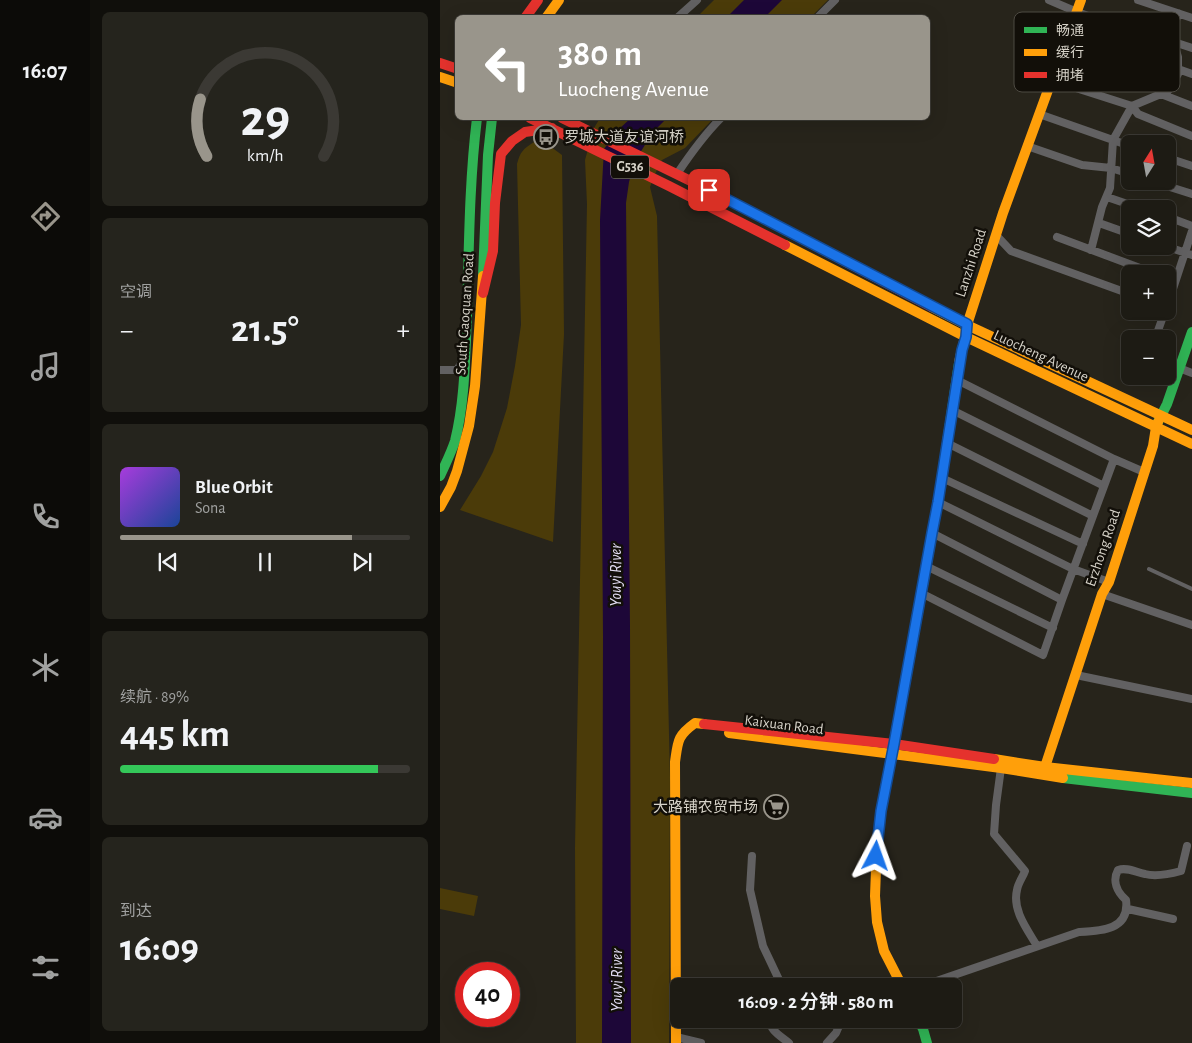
<!DOCTYPE html>
<html lang="zh">
<head>
<meta charset="utf-8">
<style>
  body { margin:0; font-family:"Alegreya Sans","Noto Sans SC",sans-serif; background:#25241d; color:#f1f3f6; height:100vh; display:flex; flex-direction:column; font-size:19px; white-space:nowrap }
  * { box-sizing:border-box; margin:0 }
  p { font-size:16px; color:#a0a1a0 }
  .icon { flex:none; width:28px; height:28px; fill:none; stroke:currentColor; stroke-width:2; stroke-linecap:round; stroke-linejoin:round }
  .map { position:relative; flex:1; overflow:hidden }
  .drawer { display:flex; flex-direction:column; gap:12px; padding:12px; background:#100f0b; width:350px }
  .drawer>* { flex:none }
  .guide { position:absolute; left:15px; top:15px; width:475px; height:105px; border-radius:8px; box-shadow:0 5px 20px #0002,0 0 0 1px #3b3934; background:#99958b; color:#fff; overflow:hidden }
  .needle { width:32px; rotate:11deg }
  .fabs { position:absolute; left:681px; top:135px; display:grid; gap:10px }
  .fabs a { display:grid; place-items:center; width:55px; height:55px; border-radius:8px; background:#1d1b14; box-shadow:0 5px 20px #0002,0 0 0 1px #3b3934; font-size:25px }
  .speed { position:absolute; left:15px; top:962px; display:flex; gap:10px; font-size:25px; font-weight:700; text-align:center }
  .speed>* { display:grid; place-content:center; width:65px; height:65px; border-radius:50%; background:#1d1b14; box-shadow:0 5px 20px #0002,0 0 0 1px #3b3934; line-height:1 }
  .speed .limit { border:8px solid #d22; background:#fff; color:#111 }
  .pin { position:absolute; display:grid; place-items:center; width:42px; height:42px; color:#fff; margin:-21px; border-radius:10px; box-shadow:0 2px 8px #0006 }
  .me { position:absolute; width:55px; margin:-28px; rotate:4deg; stroke-linejoin:round; filter:drop-shadow(0 0 4px #0008) }
  .turn { display:flex; align-items:center; gap:18px; height:105px; padding:0 20px; font-size:22px }
  .turn .icon { width:65px; height:65px; stroke-width:2.5 }
  .turn b { display:block; font-size:35px; line-height:42px }
  .big { font-size:38px; font-weight:600; line-height:1.1 }
  .drawer .card { flex:1; display:flex; flex-direction:column; justify-content:center; gap:8px; min-width:0; padding:0 18px; border-radius:8px; background:#25241d }
  .drawer .dial { align-items:center; gap:0 }
  .dial svg { height:130px; overflow:visible; fill:none; stroke:#3b3934; stroke-width:7; stroke-linecap:round; text-anchor:middle }
  .dial text { fill:#f1f3f6; stroke:none }
  .song { display:flex; align-items:center; gap:15px }
  .cover { width:60px; height:60px; border-radius:8px; background:linear-gradient(135deg,hsl(280 70% 55%),hsl(220 70% 35%)) }
  .played { height:5px; border-radius:2px; background:linear-gradient(90deg,#99958b 80%,#3b3934 80%) }
  .keys { display:flex; justify-content:space-around; direction:ltr }
  .heat { display:flex; justify-content:space-between; align-items:center; font-size:28px; direction:ltr }
  .charge { height:8px; border-radius:4px; background:linear-gradient(90deg,#34c759 89%,#3b3934 0) }
  .trip { position:absolute; left:230px; top:978px; width:292px; height:50px; border-radius:8px; background:#1d1b14; box-shadow:0 5px 20px #0002,0 0 0 1px #3b3934; font-weight:600; line-height:50px; text-align:center }
  main { display:flex; flex:1; min-height:0 }
  .dock { display:flex; flex-direction:column; width:90px; justify-content:space-around; align-items:center; background:#0c0b08; color:#a0a1a0 }
  .dock .icon { width:35px; height:35px }
  .dock .active { color:#99958b }
  .dock b { font-size:22px; color:#f1f3f6 }
  .map>svg:first-child { display:block }
  .green { fill:#4b3b09 }
  .water { fill:#1d0738 }
  .lines { fill:none; stroke-linecap:round; stroke-linejoin:round }
  .lane { stroke:#626162; stroke-width:4 }
  .street { stroke:#626162; stroke-width:8 }
  .fast { stroke:#30b455; stroke-width:10 }
  .slow { stroke:#ff9f0a; stroke-width:10 }
  .jam { stroke:#e5322d; stroke-width:10 }
  .route-casing { stroke:#114b97; stroke-width:12 }
  .route { stroke:#1a73e8; stroke-width:9 }
  .labels { text-anchor:middle; dominant-baseline:central; stroke-width:5; stroke-linejoin:round; paint-order:stroke }
  .shield { fill:#120f09; stroke:#9b988f; stroke-width:1 }
  .shield-label { font-size:14px; font-weight:bold; fill:#d6d2c8 }
  .poi-label { font-size:15px; fill:#d6d2c8; stroke:#120f09; text-anchor:start }
  .street-label { font-size:15px; fill:#d6d2c8; stroke:#120f09 }
  .water-label { font-size:16px; font-style:italic; fill:#e2dcf2; stroke:#120f09 }
  .key { fill:#120f09; stroke:#4d4a42; stroke-width:1 }
  .key-label { font-size:14px; fill:#d6d2c8 }
</style>
</head>
<body>
<main>
<nav class="dock">
<b>16:07</b>
<svg class="icon active" aria-label="directions" viewBox="0 0 24 24"><path d="M12 3l9 9-9 9-9-9zM9 14v-3h6M13 9l2 2-2 2"/></svg>
<svg class="icon" aria-label="music" viewBox="0 0 24 24"><path d="M9 18V5l10-2v13"/><circle cx="6" cy="18" r="3"/><circle cx="16" cy="16" r="3"/></svg>
<svg class="icon" aria-label="phone" viewBox="0 0 24 24"><path d="M5 4h4l2 5-3 2q2 4 5 5l2-3 5 2v4C11 20 4 13 5 4z"/></svg>
<svg class="icon" aria-label="climate" viewBox="0 0 24 24"><path d="M12 3v18M4 7l16 10M4 17L20 7"/></svg>
<svg class="icon" aria-label="car" viewBox="0 0 24 24"><path d="M5 17H2v-5l4-1 3-4h7l3 4 3 1v5h-3M9 17h6M6 11h13"/><circle cx="7" cy="17" r="2"/><circle cx="17" cy="17" r="2"/></svg>
<svg class="icon" aria-label="filters" viewBox="0 0 24 24"><path d="M4 7h16M4 17h16"/><circle cx="9" cy="7" r="2"/><circle cx="15" cy="17" r="2"/></svg>
</nav>
<section class="drawer">
<div class="card dial"><svg viewBox="0 0 100 80">
<path d="M14 69A42 42 0 1 1 86 69"/>
<path d="M14 69A42 42 0 0 1 10 34" stroke="#99958b"/>
<text x="50" y="56" font-size="32" font-weight="700">29</text>
<text x="50" y="72" font-size="11">km/h</text>
</svg></div>
<div class="card"><p>空调</p>
<div class="heat"><a>−</a><b class="big">21.5°</b><a>+</a></div>
</div>
<div class="card">
<div class="song"><i class="cover"></i><div><b>Blue Orbit</b><p>Sona</p></div></div>
<div class="played"></div>
<div class="keys"><svg class="icon" aria-label="previous" viewBox="0 0 24 24"><path d="M18 5L8 12l10 7zM5 5v14"/></svg><svg class="icon" aria-label="pause" viewBox="0 0 24 24"><path d="M8 5v14M16 5v14"/></svg><svg class="icon" aria-label="next" viewBox="0 0 24 24"><path d="M6 5l10 7-10 7zM19 5v14"/></svg></div>
</div>
<div class="card"><p>续航 · 89%</p><b class="big">445 km</b><div class="charge"></div></div>
<div class="card"><p>到达</p><b class="big">16:09</b></div>
</section>
<div class="map">
<svg width="752" height="1043" viewBox="0 0 752 1043">
  <rect width="100%" height="100%" fill="#27241b"/>
  <path class="green" d="M 274,0 L 388,0 L 371,17 L 256,18 Z
    M 160,118 L 274,118 L 245,148 L 222,160 L 216,172 L 210,187 L 217,216 L 230,777 L 229,1043 L 136,1043 L 135,848 L 147,204 L 145,160 L 154,128 Z
    M 94,142 L 107,144 L 122,155 L 124,334 L 113,542 L 20,510 L 41,476 L 53,452 L 67,408 L 75,366 L 81,325 L 77,164 C 80,152 83,149 94,142 Z
    M 0,888 L 38,896 L 34,916 L 0,909 Z"/>
  <path class="water" d="M 304,0 L 342,0 L 325,17 L 287,17 Z
    M 191,118 L 227,118 L 213,132 L 195,161 L 189,182 L 186,203 L 190,627 L 191,1043 L 162,1043 L 163,636 L 160,220 L 164,149 L 178,130 Z"/>
  <g class="lines">
    <path class="lane" d="M 709,569 L 752,589"/>
    <path class="street" d="M 609,0 L 637,12 L 715,40 L 734,42 L 752,48
      M 698,0 L 752,18
      M 237,18 L 257,0
      M 377,18 L 395,0
      M 625,45 L 695,70
      M 738,69 L 752,74
      M 611,80 L 692,106 L 698,114 L 752,136
      M 721,94 L 752,106
      M 599,114 L 690,146
      M 587,146 L 642,165 L 671,168 L 690,174
      M 728,158 L 752,166
      M 237,174 C 251,153 263,136 281,118
      M 711,181 L 752,194
      M 667,197 L 702,209
      M 728,217 L 752,226
      M 659,223 L 690,234
      M 556,235 L 571,251 L 690,294
      M 617,237 L 716,274
      M 725,246 L 752,255
      M 651,250 L 662,207 L 670,188 L 673,140 L 692,106 L 728,91 L 738,74 L 738,57 L 732,36 L 738,13
      M 728,304 L 752,231
      M 715,339 L 725,311
      M 739,368 L 752,373
      M 0,370 L 17,370 L 24,359
      M 517,380 L 674,459 L 704,472
      M 512,410 L 664,486
      M 507,443 L 653,516
      M 502,478 L 643,544
      M 498,502 L 633,569 L 669,582
      M 492,533 L 622,600
      M 486,566 L 613,628
      M 481,593 L 603,655 L 622,600 L 674,459
      M 662,594 L 752,625
      M 636,675 L 752,699
      M 561,768 L 556,805 L 554,834 L 585,871 C 583,877 578,883 577,890 C 572,910 587,929 597,946
      M 312,856 L 310,890 L 323,946 L 341,984 L 341,986
      M 688,909 L 733,919
      M 341,984 L 357,985 L 372,983 L 384,986
      M 444,986 L 458,978
      M 482,986 L 639,932 C 661,931 690,930 686,900 C 677,892 672,881 678,870 C 687,867 695,872 705,874 C 716,877 730,874 741,871 L 747,846
      M 329,1019 C 330,1031 341,1036 349,1043
      M 236,1037 L 261,1043
      M 387,1043 L 396,1033 L 402,1019"/>
    <path class="fast" d="M 43,276 L 48,155 L 52,118
      M 718,422 L 727,404 L 752,332
      M 0,476 C 5,465 11,453 15,441 C 25,401 25,357 27,316 C 29,250 29,184 37,118
      M 466,679 L 498,502 L 519,363
      M 623,778 L 752,793
      M 478,1019 L 483,1029 L 487,1043"/>
    <path class="slow" d="M 106,18 L 119,0
      M 0,77 L 18,83
      M 345,245 L 526,337 L 752,444
      M 492,307 L 527,325 L 752,430
      M 519,363 C 521,350 526,338 527,325 L 563,213 L 641,0
      M 0,507 L 11,487 L 17,471 L 29,426 L 35,386 L 43,276
      M 289,733 L 561,768 L 623,778
      M 554,759 L 605,767 L 752,783
      M 603,773 L 662,594 L 669,582 L 713,446 L 716,427 L 718,422
      M 462,986 L 444,951 L 437,922 L 435,896 L 437,843 L 441,811 L 466,679
      M 236,1043 L 235,762 C 238,741 237,736 255,723 L 264,724"/>
    <path class="jam" d="M 85,18 L 98,0
      M 0,63 L 18,69
      M 90,118 L 229,186 L 345,245
      M 122,118 L 269,190 L 492,307
      M 43,293 L 53,251 L 55,203 L 61,154 L 72,141 L 85,132 L 112,128
      M 264,724 L 454,744 L 554,759"/>
  </g>
  <g class="lines">
    <defs>
      <path id="route" d="M 269,190 L 527,324 L 526,337 L 522,350 L 498,502 L 492,533 L 454,744 L 441,811 L 436,856"/>
    </defs>
    <use href="#route" class="route-casing"/>
    <use href="#route" class="route"/>
  </g>
  <defs>
    <symbol id="bus-ring" viewBox="-11 -11 22 22"><circle r="9.5" fill="#120f09" stroke="#99958b" stroke-width="1.5"/><path d="M-5-6H5V4H4V6H2V4H-2V6H-4V4H-5ZM-3.5-4V0h7V-4ZM-3.5 1.2v1.5H-2V1.2ZM2 1.2v1.5H3.5V1.2Z" fill="#99958b"/></symbol>
    <symbol id="supermarket-ring" viewBox="-11 -11 22 22"><circle r="9.5" fill="#120f09" stroke="#99958b" stroke-width="1.5"/><path d="M-6-5.5h2.5l.6 2H6L4.5 2H-2.5L-4.4-4H-6ZM-1.5 3.2a1.3 1.3 0 1 0 .1 0ZM3 3.2a1.3 1.3 0 1 0 .1 0Z" fill="#99958b"/></symbol>
  </defs>
  <g fill-rule="evenodd">
    <use href="#bus-ring" x="92" y="123" width="28" height="28"/>
    <use href="#supermarket-ring" x="322" y="793" width="28" height="28"/>
  </g>
  <g class="labels">
    <rect class="shield" x="171" y="155.5" width="38" height="23" rx="4"/>
    <g class="shield-label">
      <text x="190" y="167">G536</text>
    </g>
    <g class="poi-label">
      <text x="124" y="137">罗城大道友谊河桥</text>
      <text x="318" y="807" text-anchor="end">大路铺农贸市场</text>
    </g>
    <g class="street-label">
      <text transform="translate(531 263) rotate(-72)">Lanzhi Road</text>
      <text transform="translate(25 314) rotate(-86)">South Gaoquan Road</text>
      <text transform="translate(601 356) rotate(25)">Luocheng Avenue</text>
      <text transform="translate(663 548) rotate(-71)">Erzhong Road</text>
      <text transform="translate(344 725) rotate(7)">Kaixuan Road</text>
    </g>
    <g class="water-label">
      <text transform="translate(176 575) rotate(-90)">Youyi River</text>
      <text transform="translate(177 980) rotate(-90)">Youyi River</text>
    </g>
  </g>
  <rect x="574" y="12" width="166" height="80" rx="8" class="key"/>
  <rect x="584" y="27" width="23" height="6" fill="#30b455"/>
  <rect x="584" y="49" width="23" height="7" fill="#ff9f0a"/>
  <rect x="584" y="72" width="23" height="6" fill="#e5322d"/>
  <g class="key-label">
    <text x="616" y="35">畅通</text>
    <text x="616" y="57">缓行</text>
    <text x="616" y="80">拥堵</text>
  </g>
</svg>
<div class="fabs">
<a><svg class="needle" viewBox="-14 -14 28 28"><path d="M0-13l5 13h-10z" fill="#e53935"/><path d="M0 13l5-13h-10z" fill="#a0a1a0"/></svg></a>
<a><svg class="icon" aria-label="layers" viewBox="0 0 24 24"><path d="M12 4l9 5-9 5-9-5zM3 14l9 5 9-5"/></svg></a>
<a>+</a>
<a>−</a>
</div>
<div class="speed"><div class="limit">40</div></div>
<div class="pin" style="left:269px;top:190px;background:#d93025"><svg class="icon" aria-label="arrive" viewBox="0 0 24 24"><path d="M6 21V4h12l-3 4 3 4H6"/></svg></div>
<svg class="me" style="left:436px;top:856px" viewBox="-20 -20 40 40"><path d="M0-17L14 15 0 8-14 15z" fill="#1a73e8" stroke="#fff" stroke-width="4"/></svg>
<div class="trip">16:09 · 2 分钟 · 580 m</div>
<div class="guide">
<div class="turn"><svg class="icon" aria-label="left" viewBox="0 0 24 24"><path d="M17 20v-9H6M10 6l-5 5 5 5"/></svg><div><b>380 m</b>Luocheng Avenue</div></div>
</div>
</div>
</main>
</body>
</html>
